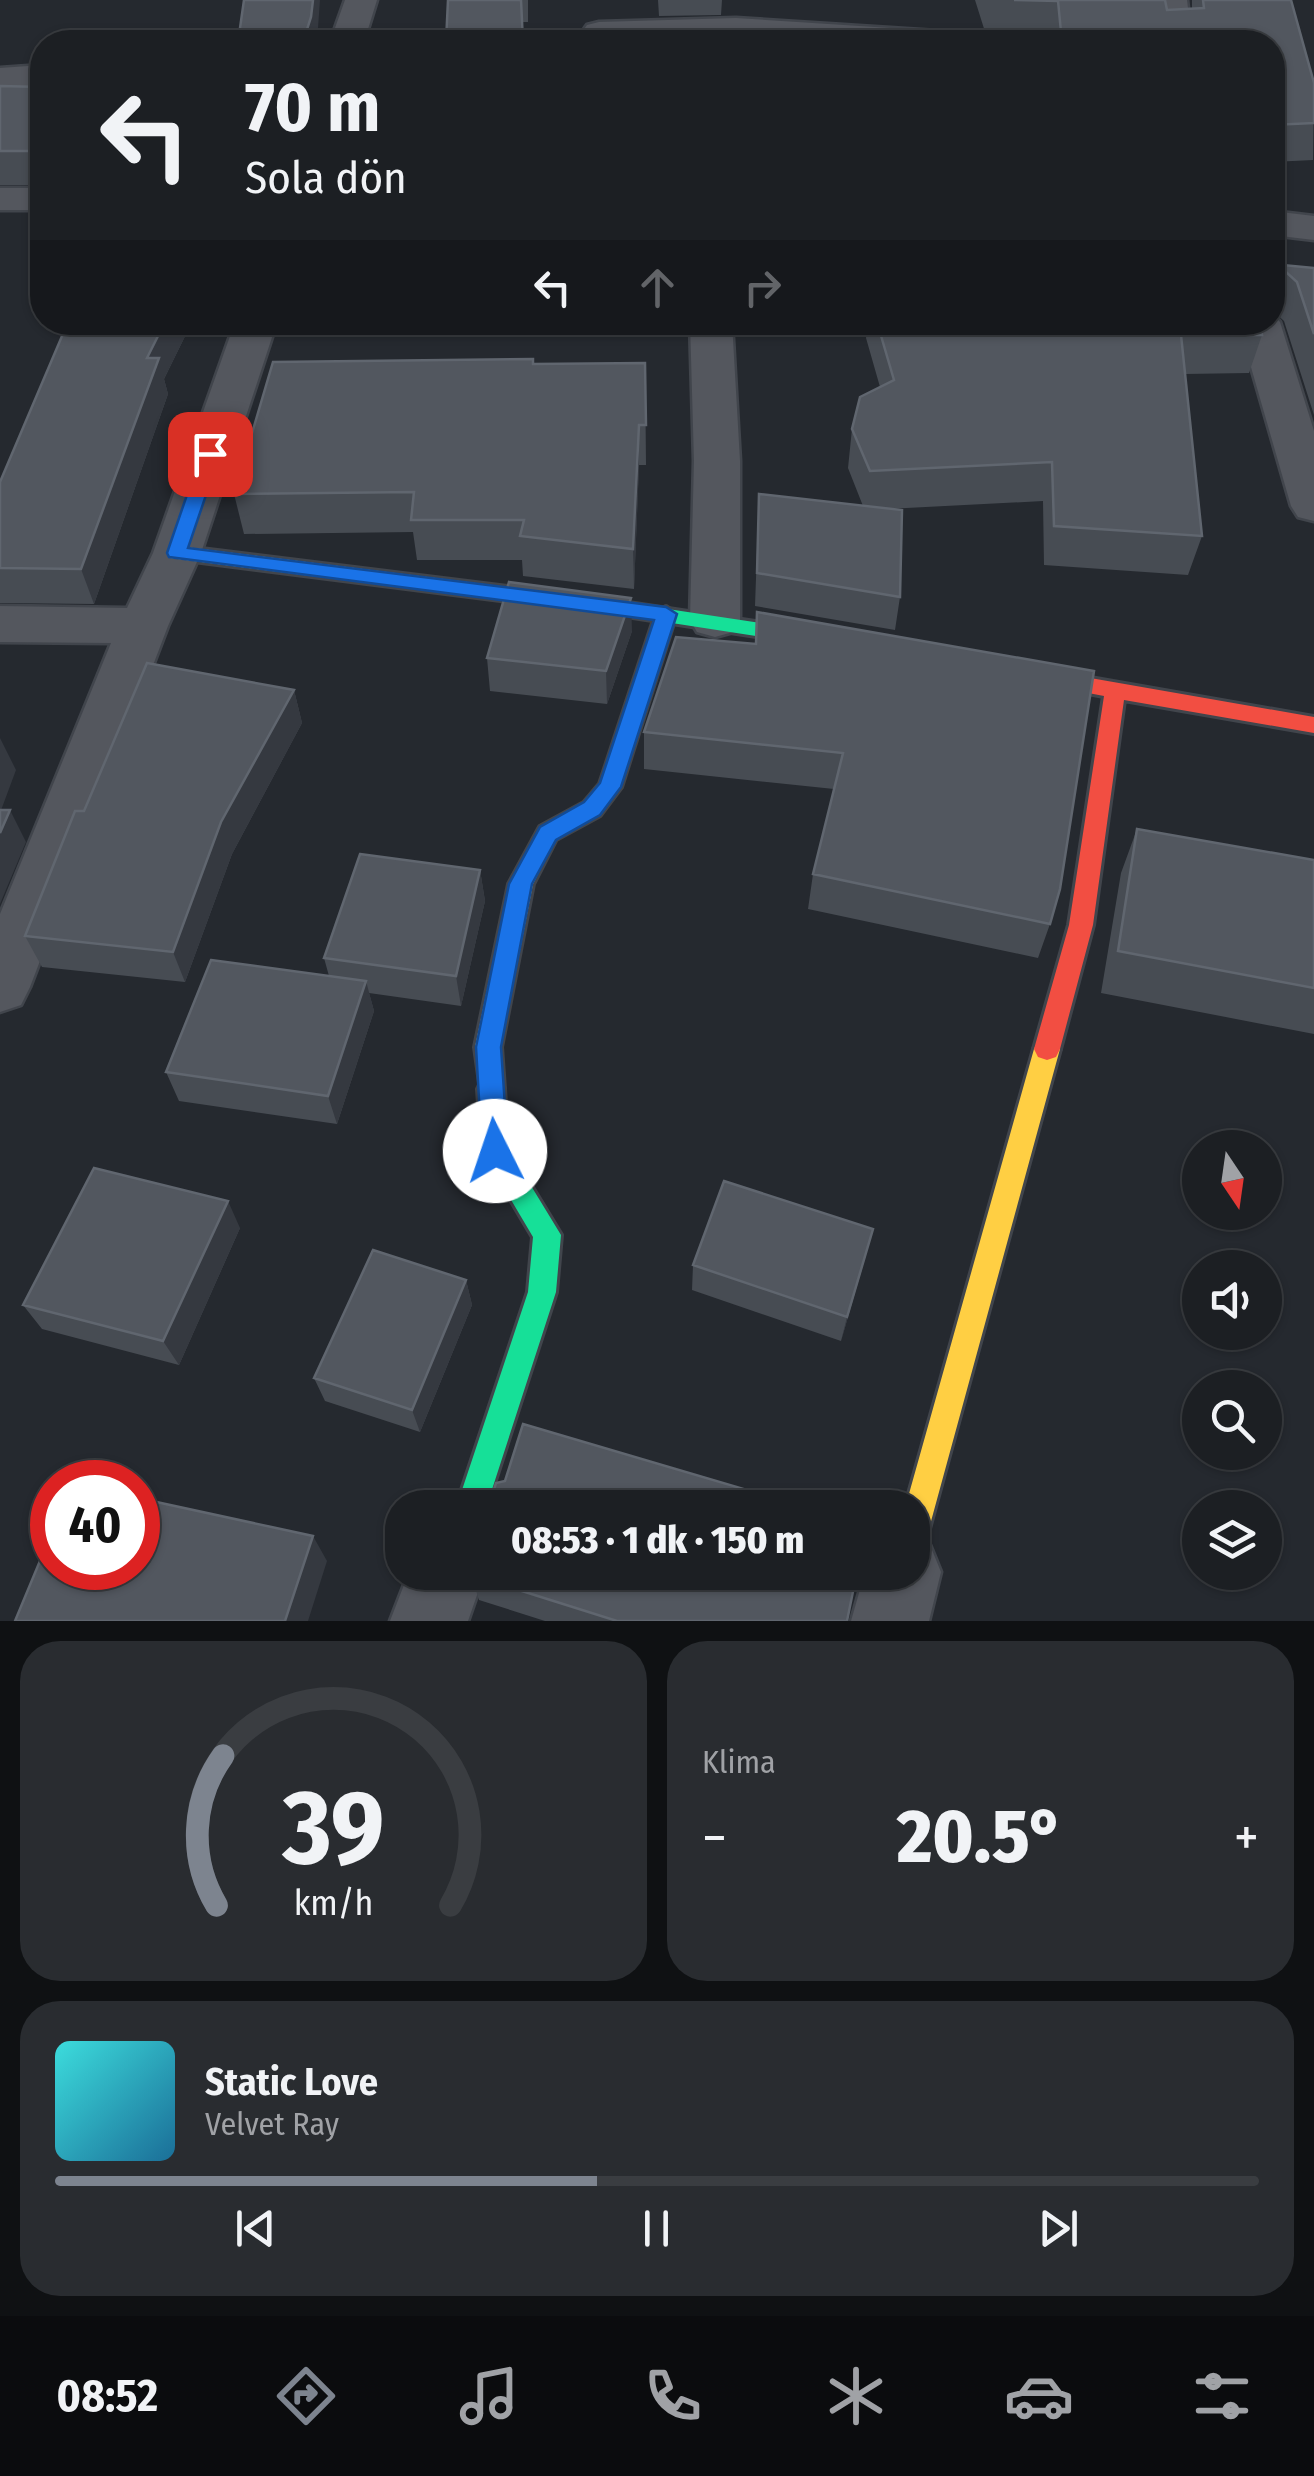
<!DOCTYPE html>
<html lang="tr">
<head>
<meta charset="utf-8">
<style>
  body { margin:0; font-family:"Fira Sans Condensed",sans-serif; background:#292c30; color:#f1f3f6; height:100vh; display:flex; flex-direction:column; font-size:38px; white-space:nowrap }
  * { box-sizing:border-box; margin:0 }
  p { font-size:32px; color:#a0a2a6 }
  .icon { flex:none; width:55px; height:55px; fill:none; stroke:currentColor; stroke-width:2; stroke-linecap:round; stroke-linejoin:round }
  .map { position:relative; height:1621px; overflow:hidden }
  .sheet { display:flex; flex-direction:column; gap:20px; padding:20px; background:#0f1113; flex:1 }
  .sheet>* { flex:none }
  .guide { position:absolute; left:30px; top:30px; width:1255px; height:305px; border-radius:40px; box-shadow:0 2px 8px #0004,0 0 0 2px #3a3d41; background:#1c1f23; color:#f1f3f6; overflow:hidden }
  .needle { width:65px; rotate:167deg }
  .buttons { position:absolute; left:1182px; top:1130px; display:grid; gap:20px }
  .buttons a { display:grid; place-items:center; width:100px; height:100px; border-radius:50%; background:#1c1f23; box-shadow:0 2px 8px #0004,0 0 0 2px #3a3d41; font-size:50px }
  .speed { position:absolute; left:30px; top:1460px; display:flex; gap:20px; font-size:50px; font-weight:700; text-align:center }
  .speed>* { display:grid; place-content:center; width:130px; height:130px; border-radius:50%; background:#1c1f23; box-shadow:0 2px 8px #0004,0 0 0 2px #3a3d41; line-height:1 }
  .speed .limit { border:15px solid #d22; background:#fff; color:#111 }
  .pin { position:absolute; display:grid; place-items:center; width:85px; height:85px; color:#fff; margin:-42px; border-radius:20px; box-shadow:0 5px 15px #0006 }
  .me { position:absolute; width:110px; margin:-55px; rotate:356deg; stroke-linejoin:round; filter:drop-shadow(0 0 8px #0008) }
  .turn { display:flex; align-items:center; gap:35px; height:210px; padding:0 50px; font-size:45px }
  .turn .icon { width:130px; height:130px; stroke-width:2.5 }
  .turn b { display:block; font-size:70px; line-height:85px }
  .lanes { display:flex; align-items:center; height:95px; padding:0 50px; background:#0003; justify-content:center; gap:50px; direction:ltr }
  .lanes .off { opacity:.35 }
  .big { font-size:75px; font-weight:800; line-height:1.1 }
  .sheet .tile { flex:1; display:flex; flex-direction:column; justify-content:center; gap:15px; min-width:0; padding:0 35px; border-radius:40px; background:#292c30 }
  .sheet .dial { align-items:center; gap:0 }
  .dial svg { height:260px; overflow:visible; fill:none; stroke:#3a3d41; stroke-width:7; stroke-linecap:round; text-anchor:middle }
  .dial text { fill:#f1f3f6; stroke:none }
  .song { display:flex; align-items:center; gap:30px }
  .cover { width:120px; height:120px; border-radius:15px; background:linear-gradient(135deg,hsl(180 70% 55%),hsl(200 70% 35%)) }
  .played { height:10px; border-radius:5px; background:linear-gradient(90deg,#7d848f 45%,#3a3d41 45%) }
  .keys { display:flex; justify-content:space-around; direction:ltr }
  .heat { display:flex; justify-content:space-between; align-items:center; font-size:55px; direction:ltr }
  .sheet .tiles { flex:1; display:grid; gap:20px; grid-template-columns:1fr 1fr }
  .tile:last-child { grid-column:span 2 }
  .trip { position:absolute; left:385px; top:1490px; width:545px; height:100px; border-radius:40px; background:#1c1f23; box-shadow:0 2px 8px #0004,0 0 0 2px #3a3d41; font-weight:800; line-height:100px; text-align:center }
  .dock { display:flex; height:160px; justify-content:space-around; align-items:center; background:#0b0c0e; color:#a0a2a6 }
  .dock .icon { width:70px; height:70px }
  .dock .selected { color:#7d848f }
  .dock b { font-size:45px; color:#f1f3f6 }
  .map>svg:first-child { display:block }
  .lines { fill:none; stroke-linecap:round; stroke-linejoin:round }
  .street-casing { stroke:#41454c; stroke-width:5 }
  .fast-casing { stroke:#41454c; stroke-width:6 }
  .slow-casing { stroke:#41454c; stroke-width:6 }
  .jam-casing { stroke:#41454c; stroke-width:6 }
  .street { fill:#54575e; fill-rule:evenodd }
  .fast { fill:#16e098; fill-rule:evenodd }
  .slow { fill:#ffcf43; fill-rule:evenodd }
  .jam { fill:#f24e42; fill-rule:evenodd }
  .wall { fill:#474c53 }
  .shaded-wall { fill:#353940 }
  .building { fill:#52575f; stroke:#60666f; stroke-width:2.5 }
  .route { fill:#1a73e8; stroke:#114b97; stroke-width:2.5 }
</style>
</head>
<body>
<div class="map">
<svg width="1314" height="1621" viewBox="0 0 1314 1621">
  <rect width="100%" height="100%" fill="#25292f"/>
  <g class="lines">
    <defs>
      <path id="street" d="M 345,0 L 377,0 L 364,42 L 330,42 Z
        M 1155,0 L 1187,0 L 1192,42 L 1158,42 Z
        M 736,18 L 953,32 L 965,35 L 970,42 L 736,38 L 599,42 L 587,39 L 582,32 L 587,25 L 599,22 Z
        M 42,65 L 42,85 L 0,88 L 0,68 Z
        M 0,188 L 42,188 L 42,210 L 0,210 Z
        M 1272,211 L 1314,216 L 1314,240 L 1272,235 Z
        M 1272,313 L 1280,322 L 1314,431 L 1314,521 L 1298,517 L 1291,506 L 1238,322 L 1272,322 Z
        M 235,322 L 277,322 L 201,553 L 168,626 L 30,987 L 21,1005 L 0,1012 L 0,914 L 111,643 L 0,642 L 0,606 L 127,608 L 153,553 Z
        M 690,322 L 732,322 L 740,461 L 740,620 L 733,632 L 715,637 L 697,632 L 690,620 L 694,461 Z
        M 912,1538 L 930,1545 L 941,1572 L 929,1621 L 851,1621 L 865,1572 L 912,1572 Z
        M 409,1572 L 485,1572 L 468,1621 L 390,1621 Z"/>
      <path id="fast" d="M 588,597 L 828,633 L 838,640 L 828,647 L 581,609 L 578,604 Z
        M 491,1078 L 500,1081 L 504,1089 L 508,1148 L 561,1235 L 556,1292 L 486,1508 L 456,1508 L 528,1292 L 533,1237 L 482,1151 L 478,1089 L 482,1081 Z"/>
      <path id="slow" d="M 177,546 L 588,597 L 598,604 L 588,611 L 170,558 L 167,553 L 170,548 Z
        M 666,607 L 676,614 L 621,787 L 600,815 L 556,839 L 533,884 L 501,1047 L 504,1089 L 500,1097 L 491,1100 L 482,1097 L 475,1047 L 509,884 L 540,827 L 584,803 L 600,784 L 656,614 Z
        M 1047,1038 L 1056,1041 L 1060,1049 L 927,1536 L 923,1547 L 912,1551 L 912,1508 L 905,1508 L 1034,1049 L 1038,1041 Z"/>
      <path id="jam" d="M 1016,665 L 1314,717 L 1314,733 L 1124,700 L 1093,925 L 1060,1049 L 1056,1057 L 1047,1060 L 1038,1057 L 1034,1049 L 1069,925 L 1104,696 L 1009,678 L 1006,673 L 1009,668 Z"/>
    </defs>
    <use href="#street" class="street-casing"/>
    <use href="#fast" class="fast-casing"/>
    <use href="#slow" class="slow-casing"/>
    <use href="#jam" class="jam-casing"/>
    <use href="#street" class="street"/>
    <use href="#fast" class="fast"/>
    <use href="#slow" class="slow"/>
    <use href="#jam" class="jam"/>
  </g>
  <path class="wall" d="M 448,0 L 528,0 L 528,22 L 523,22 Z
    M 658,0 L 722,0 L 721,15 L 659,16 Z
    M 975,0 L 1165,0 L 1167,10 L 1192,9 L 1192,0 L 1291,0 L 1314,83 L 1313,160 L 1272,162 L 1272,42 L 1052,42 L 1051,37 L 986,35 Z
    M 0,86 L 42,87 L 42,185 L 0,185 Z
    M 1272,264 L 1314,268 L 1314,415 L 1284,321 L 1272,310 Z
    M 68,322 L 192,322 L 164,379 L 168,394 L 94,604 L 0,603 L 0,482 Z
    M 868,322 L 1259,322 L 1262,335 L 1249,373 L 1185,374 L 1202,536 L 1188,575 L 1044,565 L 1043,501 L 887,509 L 900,597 L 895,630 L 755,606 L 759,494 L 863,506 L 848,468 L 852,429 L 880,387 L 866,338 Z
    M 533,359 L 534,364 L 645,363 L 646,465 L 639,465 L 634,589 L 523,576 L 522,560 L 417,560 L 413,532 L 244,534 L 234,494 Z
    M 757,612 L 1050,924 L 1038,958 L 808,909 L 813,874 L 834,789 L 644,769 L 644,732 L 755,644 Z
    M 632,631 L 607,704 L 490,691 L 487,658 Z
    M 294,690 L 302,723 L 232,854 L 185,982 L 42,967 L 25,936 L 84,811 Z
    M 1137,829 L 1314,860 L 1314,1034 L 1101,993 L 1121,873 Z
    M 480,870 L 485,901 L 461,1006 L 369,993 L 374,1011 L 337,1124 L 179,1101 L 166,1072 L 329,976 L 324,958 Z
    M 240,1228 L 179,1365 L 42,1329 L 23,1305 Z
    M 866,1255 L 841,1341 L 692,1290 L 693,1265 Z
    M 466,1280 L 472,1305 L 420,1432 L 325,1401 L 314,1378 Z
    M 471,1575 L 847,1621 L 545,1621 L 479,1600 Z"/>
  <path class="shaded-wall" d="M 313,0 L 320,0 L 317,42 L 303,42 Z
    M 165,322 L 192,322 L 164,379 L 168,394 L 94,604 L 81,569 L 147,358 Z
    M 639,425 L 639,465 L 634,589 L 633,549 Z
    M 631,598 L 632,631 L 607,704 L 606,671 Z
    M 294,690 L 302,723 L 232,854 L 185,982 L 173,952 L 221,822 Z
    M 0,738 L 16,770 L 0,813 Z
    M 10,810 L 26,842 L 0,904 L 0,833 Z
    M 480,870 L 485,901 L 461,1006 L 456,976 Z
    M 366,981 L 374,1011 L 337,1124 L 328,1096 Z
    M 228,1201 L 240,1228 L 179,1365 L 163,1341 Z
    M 873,1229 L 866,1255 L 841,1341 L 847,1317 Z
    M 466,1280 L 472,1305 L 420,1432 L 412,1410 Z
    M 313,1536 L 327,1561 L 308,1621 L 285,1621 Z"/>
  <path class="building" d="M 244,0 L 313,0 L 311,17 L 303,42 L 238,42 Z
    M 448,0 L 521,0 L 523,42 L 446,42 Z
    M 1014,0 L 1165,0 L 1167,10 L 1204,8 L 1203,0 L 1291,0 L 1314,83 L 1314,123 L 1272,125 L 1272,42 L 1062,42 L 1058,1 Z
    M 0,86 L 42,87 L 42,151 L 0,151 Z
    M 1272,264 L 1314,268 L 1314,334 L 1297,282 L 1285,271 L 1281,280 L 1272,280 Z
    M 68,322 L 165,322 L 147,358 L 159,358 L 81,569 L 0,568 L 0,482 Z
    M 877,322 L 1259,322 L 1262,335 L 1181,335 L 1202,536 L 1054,526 L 1052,462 L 870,471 L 852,429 L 860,397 L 894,380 Z
    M 533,359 L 533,364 L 645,363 L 646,425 L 639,425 L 633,549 L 520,536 L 524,520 L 411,520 L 414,492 L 234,494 L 273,362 Z
    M 759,494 L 902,510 L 900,597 L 757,573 Z
    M 509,582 L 631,598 L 606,671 L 487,658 Z
    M 757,612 L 1094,671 L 1060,889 L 1050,924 L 813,874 L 843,753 L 644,732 L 676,637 L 756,644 Z
    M 147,663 L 294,690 L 221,822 L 173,952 L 25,936 L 75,811 L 84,811 Z
    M 0,810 L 10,810 L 0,833 Z
    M 1137,829 L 1314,860 L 1314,988 L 1118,951 Z
    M 360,854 L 480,870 L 456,976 L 324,958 Z
    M 211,960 L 366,981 L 328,1096 L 166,1072 Z
    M 94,1168 L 228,1201 L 163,1341 L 23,1305 Z
    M 724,1181 L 873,1229 L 847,1317 L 693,1265 Z
    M 373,1250 L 466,1280 L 412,1410 L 314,1378 Z
    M 523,1424 L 808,1508 L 488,1508 L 496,1483 L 505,1481 Z
    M 138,1498 L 313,1536 L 285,1621 L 15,1621 L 52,1532 L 52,1568 L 138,1568 Z
    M 472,1572 L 857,1572 L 847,1621 L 617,1621 L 471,1575 Z"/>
  <path class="route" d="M 210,448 L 220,454 L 188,548 L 666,607 L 677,614 L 621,787 L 600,815 L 556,840 L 532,884 L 501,1047 L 508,1151 L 504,1160 L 495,1163 L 486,1160 L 482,1151 L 476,1047 L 509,884 L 540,827 L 584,802 L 600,783 L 654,620 L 169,557 L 167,553 L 201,454 Z"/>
</svg>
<div class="buttons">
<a><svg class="needle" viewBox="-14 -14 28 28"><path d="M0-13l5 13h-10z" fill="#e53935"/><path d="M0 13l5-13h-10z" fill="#a0a2a6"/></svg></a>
<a><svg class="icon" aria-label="sound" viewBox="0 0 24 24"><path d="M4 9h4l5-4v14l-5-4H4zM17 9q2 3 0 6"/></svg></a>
<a><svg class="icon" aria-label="search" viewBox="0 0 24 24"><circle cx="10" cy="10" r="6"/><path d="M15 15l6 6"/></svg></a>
<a><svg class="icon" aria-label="layers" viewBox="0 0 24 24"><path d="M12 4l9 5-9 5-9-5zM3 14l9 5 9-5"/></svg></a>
</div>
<div class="speed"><div class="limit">40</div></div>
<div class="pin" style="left:210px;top:454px;background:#d93025"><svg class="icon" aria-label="arrive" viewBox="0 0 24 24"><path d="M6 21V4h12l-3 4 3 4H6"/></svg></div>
<svg class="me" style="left:495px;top:1151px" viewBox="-20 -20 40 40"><circle r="19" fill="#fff"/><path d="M0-13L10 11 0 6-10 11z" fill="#1a73e8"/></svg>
<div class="trip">08:53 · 1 dk · 150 m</div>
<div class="guide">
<div class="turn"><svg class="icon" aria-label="left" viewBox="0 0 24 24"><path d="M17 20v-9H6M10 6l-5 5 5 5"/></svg><div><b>70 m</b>Sola dön</div></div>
<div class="lanes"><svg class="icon" aria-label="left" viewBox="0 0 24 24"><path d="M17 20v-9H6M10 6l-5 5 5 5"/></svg><svg class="icon off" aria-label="ahead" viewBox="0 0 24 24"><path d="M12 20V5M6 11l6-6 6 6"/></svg><svg class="icon off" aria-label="right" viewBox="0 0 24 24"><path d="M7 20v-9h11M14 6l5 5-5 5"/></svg></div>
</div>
</div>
<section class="sheet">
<div class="tiles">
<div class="tile dial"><svg viewBox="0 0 100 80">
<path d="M14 69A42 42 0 1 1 86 69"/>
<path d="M14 69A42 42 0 0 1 16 23" stroke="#7d848f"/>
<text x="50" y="56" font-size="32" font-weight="700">39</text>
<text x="50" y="72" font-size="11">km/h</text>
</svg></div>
<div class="tile"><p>Klima</p>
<div class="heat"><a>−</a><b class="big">20.5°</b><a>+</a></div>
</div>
<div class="tile">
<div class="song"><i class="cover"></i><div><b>Static Love</b><p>Velvet Ray</p></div></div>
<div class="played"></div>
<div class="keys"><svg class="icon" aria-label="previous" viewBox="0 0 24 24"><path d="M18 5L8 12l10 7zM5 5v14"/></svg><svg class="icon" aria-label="pause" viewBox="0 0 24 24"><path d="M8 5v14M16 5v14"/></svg><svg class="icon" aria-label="next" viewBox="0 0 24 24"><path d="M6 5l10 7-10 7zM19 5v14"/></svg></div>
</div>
</div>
</section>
<nav class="dock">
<b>08:52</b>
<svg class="icon selected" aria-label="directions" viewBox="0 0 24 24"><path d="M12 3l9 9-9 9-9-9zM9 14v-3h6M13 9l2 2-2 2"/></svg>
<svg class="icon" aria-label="music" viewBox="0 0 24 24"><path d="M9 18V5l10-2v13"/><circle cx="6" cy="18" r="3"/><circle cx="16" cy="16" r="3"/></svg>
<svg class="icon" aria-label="phone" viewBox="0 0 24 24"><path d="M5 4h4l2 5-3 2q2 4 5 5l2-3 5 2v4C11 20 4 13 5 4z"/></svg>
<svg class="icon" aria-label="climate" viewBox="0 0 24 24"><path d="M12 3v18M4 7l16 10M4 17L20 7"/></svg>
<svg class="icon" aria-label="car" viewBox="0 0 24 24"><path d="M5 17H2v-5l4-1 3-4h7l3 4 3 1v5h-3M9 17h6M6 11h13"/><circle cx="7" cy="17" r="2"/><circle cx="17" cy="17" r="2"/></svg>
<svg class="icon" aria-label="filters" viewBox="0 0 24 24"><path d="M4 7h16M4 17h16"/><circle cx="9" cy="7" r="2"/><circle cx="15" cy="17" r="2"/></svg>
</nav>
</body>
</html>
